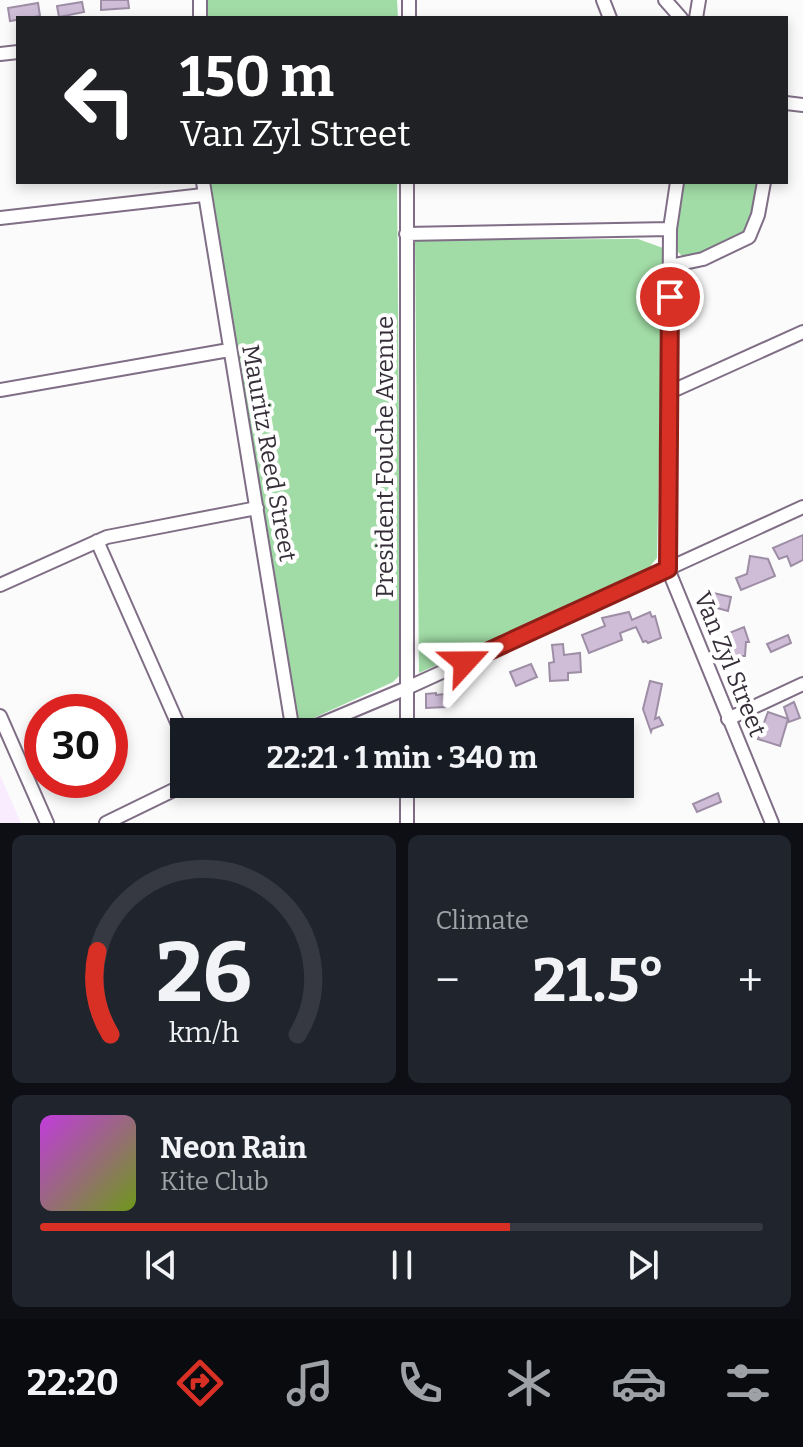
<!DOCTYPE html>
<html lang="en">
<head>
<meta charset="utf-8">
<style>
  body { margin:0; font-family:Bitter,serif; background:#20242c; color:#f1f3f6; height:100vh; display:flex; flex-direction:column; font-size:30px; white-space:nowrap }
  * { box-sizing:border-box; margin:0 }
  p { font-size:26px; color:#9ea1a6 }
  .icon { flex:none; width:44px; height:44px; fill:none; stroke:currentColor; stroke-width:2; stroke-linecap:round; stroke-linejoin:round }
  .map { position:relative; height:823px; overflow:hidden }
  .sheet { display:flex; flex-direction:column; gap:12px; padding:12px; background:#0d0f14; flex:1 }
  .sheet>* { flex:none }
  .top-card { position:absolute; left:16px; top:16px; width:772px; height:168px; border-radius:0px; box-shadow:0 4px 12px #0003; background:#202124; color:#fff; overflow:hidden }
  .speed { position:absolute; left:24px; top:694px; display:flex; gap:16px; font-size:40px; font-weight:700; text-align:center }
  .speed>* { display:grid; place-content:center; width:104px; height:104px; border-radius:50%; background:#171b24; box-shadow:0 4px 12px #0003; line-height:1 }
  .speed .limit { border:12px solid #d22; background:#fff; color:#111 }
  .pin { position:absolute; display:grid; place-items:center; width:68px; height:68px; color:#fff; margin:-34px; border:4px solid #fff; border-radius:50%; box-shadow:0 2px 8px #0007 }
  .me { position:absolute; width:88px; margin:-44px; rotate:66deg; stroke-linejoin:round; filter:drop-shadow(0 0 6px #0008) }
  .turn { display:flex; align-items:center; gap:28px; height:168px; padding:0 32px; font-size:36px }
  .turn .icon { width:104px; height:104px; stroke-width:2.5 }
  .turn b { display:block; font-size:56px; line-height:68px }
  .big { font-size:60px; font-weight:700; line-height:1.1 }
  .sheet .card { flex:1; display:flex; flex-direction:column; justify-content:center; gap:12px; min-width:0; padding:0 28px; border-radius:12px; background:#20242c }
  .sheet .dial { align-items:center; gap:0 }
  .dial svg { height:208px; overflow:visible; fill:none; stroke:#363941; stroke-width:7; stroke-linecap:round; text-anchor:middle }
  .dial text { fill:#f1f3f6; stroke:none }
  .song { display:flex; align-items:center; gap:24px }
  .cover { width:96px; height:96px; border-radius:12px; background:linear-gradient(135deg,hsl(290 70% 55%),hsl(80 70% 35%)) }
  .played { height:8px; border-radius:4px; background:linear-gradient(90deg,#d93025 65%,#363941 65%) }
  .keys { display:flex; justify-content:space-around; direction:ltr }
  .heat { display:flex; justify-content:space-between; align-items:center; font-size:44px; direction:ltr }
  .sheet .tiles { flex:1; display:grid; gap:12px; grid-template-columns:1fr 1fr }
  .card:last-child { grid-column:span 2 }
  .trip { position:absolute; left:170px; top:718px; width:464px; height:80px; border-radius:0px; background:#171b24; box-shadow:0 4px 12px #0003; font-weight:700; line-height:80px; text-align:center }
  .tab-bar { display:flex; height:128px; justify-content:space-around; align-items:center; background:#090b0e; color:#9ea1a6 }
  .tab-bar .icon { width:56px; height:56px }
  .tab-bar .selected { color:#d93025 }
  .tab-bar b { font-size:36px; color:#f1f3f6 }
  .map>svg:first-child { display:block }
  .built { fill:#faecff }
  .green { fill:#a1dca6 }
  .building { fill:#cfbdd7; stroke:#9d8da5; stroke-width:2 }
  .lines { fill:none; stroke-linecap:round; stroke-linejoin:round }
  .minor-casing { stroke:#7f6e85; stroke-width:16 }
  .minor { stroke:#fff; stroke-width:12 }
  .route-casing { stroke:#8d1f18; stroke-width:20 }
  .route { stroke:#d93025; stroke-width:14 }
  .labels { text-anchor:middle; dominant-baseline:central; stroke-width:8; stroke-linejoin:round; paint-order:stroke }
  .street-label { font-size:24px; fill:#362e38; stroke:#fff }
</style>
</head>
<body>
<div class="map">
<svg width="803" height="823" viewBox="0 0 803 823">
  <rect width="100%" height="100%" fill="#fbfbfb"/>
  <path class="built" d="M 0,775 L 21,823 L 0,823 Z"/>
  <path class="green" d="M 204,0 L 397,0 L 398,18 L 204,18 Z
    M 208,182 L 397,182 L 401,674 L 393,682 L 307,721 L 300,721 L 296,716 Z
    M 681,182 L 757,182 C 756,196 756,213 750,226 C 743,243 699,257 682,256 L 676,250 L 675,226 Z
    M 638,239 L 663,248 L 657,558 L 647,570 L 419,673 L 415,240 Z"/>
  <path class="building" d="M 101,0 L 128,0 L 129,8 L 101,10 Z
    M 82,2 L 84,12 L 59,17 L 57,6 Z
    M 38,3 L 40,16 L 10,21 L 8,8 Z
    M 803,535 L 803,560 L 791,566 L 787,556 L 779,559 L 773,548 Z
    M 750,556 L 768,559 L 775,576 L 741,590 L 736,578 L 747,574 Z
    M 709,592 L 731,597 L 728,611 L 706,605 Z
    M 629,612 L 632,620 L 650,612 L 652,617 L 655,616 L 661,638 L 648,643 L 646,641 L 643,642 L 636,627 L 620,633 L 622,640 L 589,653 L 582,635 L 605,626 L 602,618 Z
    M 744,627 L 749,642 L 746,642 L 745,656 L 736,656 L 736,665 L 724,664 L 725,647 L 734,648 L 729,633 Z
    M 788,635 L 791,643 L 771,652 L 767,644 Z
    M 563,644 L 564,655 L 580,653 L 581,672 L 568,673 L 568,680 L 550,681 L 549,663 L 554,662 L 552,645 Z
    M 531,664 L 537,677 L 516,686 L 510,672 Z
    M 650,681 L 662,684 L 655,719 L 659,717 L 663,725 L 652,729 L 651,732 L 643,709 Z
    M 436,693 L 436,695 L 445,694 L 446,707 L 426,708 L 426,694 Z
    M 794,702 L 800,718 L 789,722 L 788,719 L 780,746 L 758,739 L 768,712 L 788,719 L 784,707 Z
    M 718,793 L 721,802 L 697,812 L 693,804 Z"/>
  <g class="lines">
    <defs>
      <path id="minor" d="M 200,0 L 200,18
        M 409,0 L 409,18
        M 603,0 L 610,18
        M 665,0 L 681,18
        M 696,18 L 699,0
        M 0,54 L 18,52
        M 786,103 L 803,105
        M 203,182 L 293,732
        M 677,182 L 670,229 L 668,569 L 772,823
        M 0,218 L 203,195
        M 406,234 L 670,229
        M 670,266 L 703,259 L 749,237 L 758,215 L 764,182
        M 0,390 L 229,350
        M 670,392 L 803,332
        M 97,541 L 184,738
        M 0,585 L 107,537 L 257,508
        M 0,716 L 47,823
        M 728,719 L 803,684
        M 302,732 L 407,688 L 803,507
        M 407,732 L 407,182
        M 407,784 L 407,823
        M 106,823 L 186,784"/>
    </defs>
    <use href="#minor" class="minor-casing"/>
    <use href="#minor" class="minor"/>
  </g>
  <g class="lines">
    <defs>
      <path id="route" d="M 465,662 L 668,569 L 670,297"/>
    </defs>
    <use href="#route" class="route-casing"/>
    <use href="#route" class="route"/>
  </g>
  <g class="labels">
    <g class="street-label">
      <text transform="translate(269 453) rotate(80)">Mauritz Reed Street</text>
      <text transform="translate(385 457) rotate(-90)">President Fouche Avenue</text>
      <text transform="translate(730 664) rotate(68)">Van Zyl Street</text>
    </g>
  </g>
</svg>
<div class="speed"><div class="limit">30</div></div>
<div class="pin" style="left:670px;top:297px;background:#d93025"><svg class="icon" aria-label="arrive" viewBox="0 0 24 24"><path d="M6 21V4h12l-3 4 3 4H6"/></svg></div>
<svg class="me" style="left:465px;top:662px" viewBox="-20 -20 40 40"><path d="M0-17L14 15 0 8-14 15z" fill="#d93025" stroke="#fff" stroke-width="4"/></svg>
<div class="trip">22:21 · 1 min · 340 m</div>
<div class="top-card">
<div class="turn"><svg class="icon" aria-label="left" viewBox="0 0 24 24"><path d="M17 20v-9H6M10 6l-5 5 5 5"/></svg><div><b>150 m</b>Van Zyl Street</div></div>
</div>
</div>
<section class="sheet">
<div class="tiles">
<div class="card dial"><svg viewBox="0 0 100 80">
<path d="M14 69A42 42 0 1 1 86 69"/>
<path d="M14 69A42 42 0 0 1 9 37" stroke="#d93025"/>
<text x="50" y="56" font-size="32" font-weight="700">26</text>
<text x="50" y="72" font-size="11">km/h</text>
</svg></div>
<div class="card"><p>Climate</p>
<div class="heat"><a>−</a><b class="big">21.5°</b><a>+</a></div>
</div>
<div class="card">
<div class="song"><i class="cover"></i><div><b>Neon Rain</b><p>Kite Club</p></div></div>
<div class="played"></div>
<div class="keys"><svg class="icon" aria-label="previous" viewBox="0 0 24 24"><path d="M18 5L8 12l10 7zM5 5v14"/></svg><svg class="icon" aria-label="pause" viewBox="0 0 24 24"><path d="M8 5v14M16 5v14"/></svg><svg class="icon" aria-label="next" viewBox="0 0 24 24"><path d="M6 5l10 7-10 7zM19 5v14"/></svg></div>
</div>
</div>
</section>
<nav class="tab-bar">
<b>22:20</b>
<svg class="icon selected" aria-label="directions" viewBox="0 0 24 24"><path d="M12 3l9 9-9 9-9-9zM9 14v-3h6M13 9l2 2-2 2"/></svg>
<svg class="icon" aria-label="music" viewBox="0 0 24 24"><path d="M9 18V5l10-2v13"/><circle cx="6" cy="18" r="3"/><circle cx="16" cy="16" r="3"/></svg>
<svg class="icon" aria-label="phone" viewBox="0 0 24 24"><path d="M5 4h4l2 5-3 2q2 4 5 5l2-3 5 2v4C11 20 4 13 5 4z"/></svg>
<svg class="icon" aria-label="climate" viewBox="0 0 24 24"><path d="M12 3v18M4 7l16 10M4 17L20 7"/></svg>
<svg class="icon" aria-label="car" viewBox="0 0 24 24"><path d="M5 17H2v-5l4-1 3-4h7l3 4 3 1v5h-3M9 17h6M6 11h13"/><circle cx="7" cy="17" r="2"/><circle cx="17" cy="17" r="2"/></svg>
<svg class="icon" aria-label="filters" viewBox="0 0 24 24"><path d="M4 7h16M4 17h16"/><circle cx="9" cy="7" r="2"/><circle cx="15" cy="17" r="2"/></svg>
</nav>
</body>
</html>
